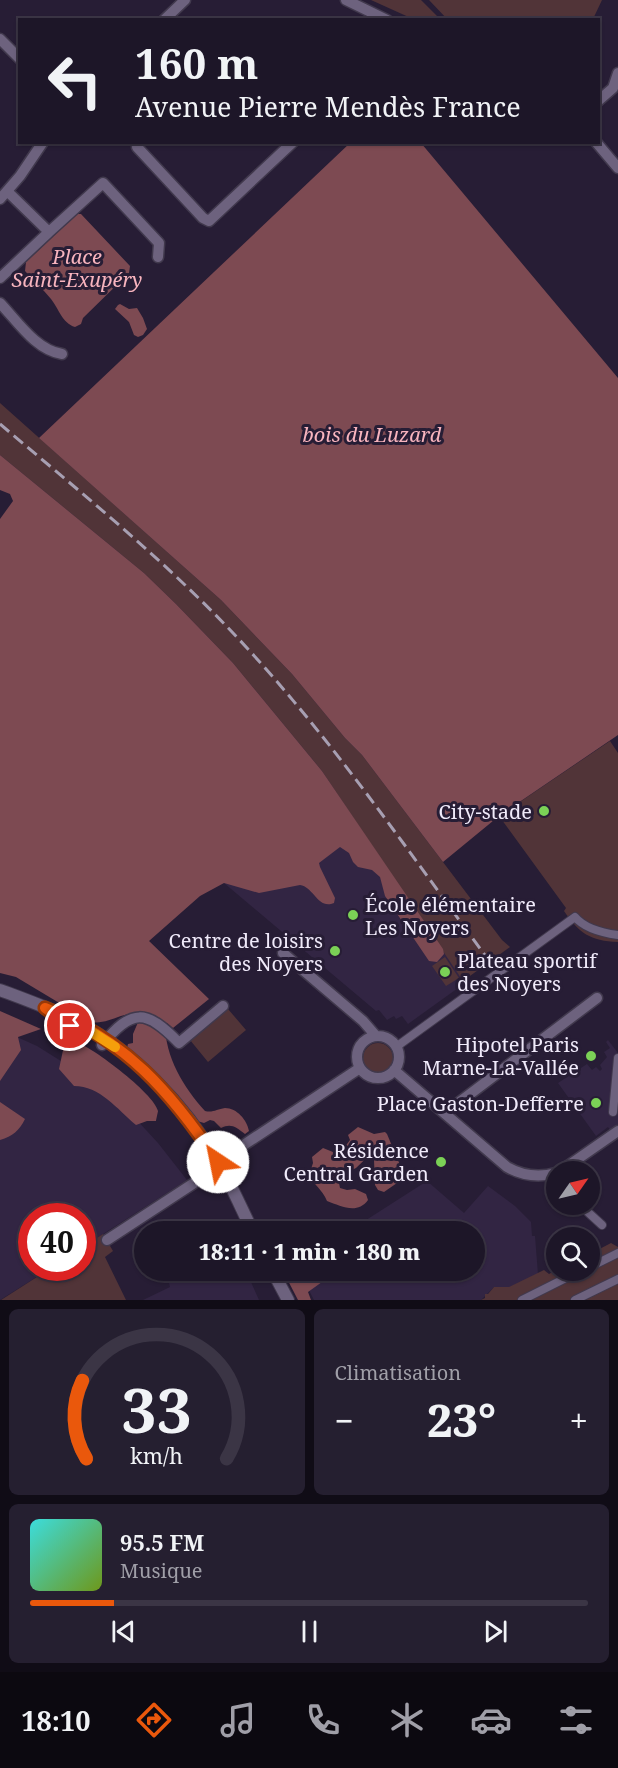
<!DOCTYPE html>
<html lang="fr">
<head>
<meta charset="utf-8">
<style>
  body { margin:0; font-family:"Noto Serif",serif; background:#251f30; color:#f1f3f6; height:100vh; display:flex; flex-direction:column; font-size:22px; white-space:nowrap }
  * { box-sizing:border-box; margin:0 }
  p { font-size:20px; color:#a09fa8 }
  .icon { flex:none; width:33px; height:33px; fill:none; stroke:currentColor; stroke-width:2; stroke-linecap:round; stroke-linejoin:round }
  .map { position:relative; height:1300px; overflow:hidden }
  .panel { display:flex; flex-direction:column; gap:9px; padding:9px; background:#100c16; flex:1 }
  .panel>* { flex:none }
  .hud { position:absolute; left:18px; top:18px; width:582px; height:126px; border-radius:0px; box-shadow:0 2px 4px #0004,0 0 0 2px #3b3545; background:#1d1628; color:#f1f3f6; overflow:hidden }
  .needle { width:39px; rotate:56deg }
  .buttons { position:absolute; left:546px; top:1161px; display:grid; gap:12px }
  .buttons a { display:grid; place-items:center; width:54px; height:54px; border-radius:50%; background:#1d1628; box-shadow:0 2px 4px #0004,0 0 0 2px #3b3545; font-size:30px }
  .speed { position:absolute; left:18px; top:1203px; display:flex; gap:12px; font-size:30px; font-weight:700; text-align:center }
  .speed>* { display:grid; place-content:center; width:78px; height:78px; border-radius:50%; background:#1d1628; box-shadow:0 2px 4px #0004,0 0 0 2px #3b3545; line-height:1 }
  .speed .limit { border:9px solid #d22; background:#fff; color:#111 }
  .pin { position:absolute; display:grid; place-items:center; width:51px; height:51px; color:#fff; margin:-26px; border:3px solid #fff; border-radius:50%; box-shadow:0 2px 6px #0007 }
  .me { position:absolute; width:66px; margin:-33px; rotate:326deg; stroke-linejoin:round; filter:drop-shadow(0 0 4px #0008) }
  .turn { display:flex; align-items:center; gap:21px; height:126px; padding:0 18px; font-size:27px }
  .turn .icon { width:78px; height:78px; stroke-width:2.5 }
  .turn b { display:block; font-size:42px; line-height:51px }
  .big { font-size:45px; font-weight:800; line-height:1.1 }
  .panel .widget { flex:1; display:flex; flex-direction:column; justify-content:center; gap:9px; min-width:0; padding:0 21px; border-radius:9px; background:#251f30 }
  .panel .dial { align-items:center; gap:0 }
  .dial svg { height:156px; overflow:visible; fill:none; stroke:#3b3545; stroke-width:7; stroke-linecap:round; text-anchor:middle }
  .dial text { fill:#f1f3f6; stroke:none }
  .song { display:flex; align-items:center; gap:18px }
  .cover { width:72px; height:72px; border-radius:9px; background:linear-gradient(135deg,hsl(180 70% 55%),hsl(80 70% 35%)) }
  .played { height:6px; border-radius:3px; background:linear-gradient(90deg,#ea580c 15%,#3b3545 15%) }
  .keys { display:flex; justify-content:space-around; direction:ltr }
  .heat { display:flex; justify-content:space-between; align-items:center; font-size:33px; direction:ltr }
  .panel .tiles { flex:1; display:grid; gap:9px; grid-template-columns:1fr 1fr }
  .widget:last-child { grid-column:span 2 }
  .trip { position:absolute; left:134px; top:1221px; width:351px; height:60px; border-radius:30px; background:#1d1628; box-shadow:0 2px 4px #0004,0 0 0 2px #3b3545; font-weight:800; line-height:60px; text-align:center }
  .tab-bar { display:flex; height:96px; justify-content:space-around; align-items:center; background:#0c0910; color:#a09fa8 }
  .tab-bar .icon { width:42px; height:42px }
  .tab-bar .active { color:#ea580c }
  .tab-bar b { font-size:27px; color:#f1f3f6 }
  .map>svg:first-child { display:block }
  .built { fill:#322543 }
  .green { fill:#513438 }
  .forest { fill:#7d4a52 }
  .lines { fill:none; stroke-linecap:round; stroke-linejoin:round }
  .pedestrian-casing { stroke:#41394d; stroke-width:10 }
  .minor-casing { stroke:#41394d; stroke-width:13 }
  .tertiary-casing { stroke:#41394d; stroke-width:14 }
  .pedestrian { stroke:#6d627e; stroke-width:8 }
  .minor { stroke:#6d627e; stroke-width:10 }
  .tertiary { stroke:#6d627e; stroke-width:12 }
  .rail { stroke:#a79fb2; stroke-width:3; stroke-dasharray:12 6; stroke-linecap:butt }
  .route-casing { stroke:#983908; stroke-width:15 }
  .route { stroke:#ea580c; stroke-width:10 }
  .slow { stroke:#f59e0b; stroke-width:10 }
  .poi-dot { fill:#7bd156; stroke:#271d35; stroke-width:2 }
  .labels { text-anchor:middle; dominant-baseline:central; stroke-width:6; stroke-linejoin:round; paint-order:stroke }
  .park-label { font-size:20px; font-style:italic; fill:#f8b4be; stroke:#271d35 }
  .poi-label { font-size:20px; fill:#f0eafa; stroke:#271d35; text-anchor:end }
</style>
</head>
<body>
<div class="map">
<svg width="618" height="1300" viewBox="0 0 618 1300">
  <rect width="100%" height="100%" fill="#271d35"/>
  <path class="built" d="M 291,805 L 381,857 L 459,972 L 465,983 L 408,1024 L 402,1016 L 396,1019 L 394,1016 L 387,1020 L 379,1010 L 376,1011 L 224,883 Z
    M 17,1037 L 37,1046 L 72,1068 L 134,1117 L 158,1143 L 187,1180 L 83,1247 L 82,1216 L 32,1216 L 32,1268 L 51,1268 L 0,1300 L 0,1053 Z
    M 608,1040 L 618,1053 L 618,1124 L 610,1130 L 608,1127 L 596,1136 L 558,1083 L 587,1064 L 592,1070 L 596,1067 L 600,1071 L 602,1069 L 600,1065 L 607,1057 L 604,1052 L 610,1048 L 606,1042 Z
    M 427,1181 L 464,1213 L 488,1186 L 515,1206 L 531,1222 L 532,1236 L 535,1236 L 538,1274 L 508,1288 L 494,1287 L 481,1300 L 314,1300 L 299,1271 L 474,1270 L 474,1232 L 349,1231 Z
    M 195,1271 L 246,1271 L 259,1300 L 143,1300 L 170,1287 L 169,1283 Z"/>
  <path class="green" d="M 371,0 L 421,0 L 440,19 L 413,19 Z
    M 429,0 L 602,0 L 593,19 L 448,20 Z
    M 0,403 L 221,600 L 292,674 L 345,738 L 362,755 L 502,940 L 510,947 L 463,981 L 322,771 L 233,663 L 176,604 L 144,573 L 0,455 Z
    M 610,741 L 618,753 L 618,942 C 590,941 579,933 564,911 L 566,908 L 499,816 Z
    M 445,957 L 459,978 L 446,986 L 432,966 Z
    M 228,1009 L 246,1030 L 208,1062 L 190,1040 Z
    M363 1058a15 15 0 1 1 30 0a15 15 0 1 1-30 0Z
    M 103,1234 L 113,1251 L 105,1257 L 126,1300 L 1,1300 L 51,1268 L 82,1268 L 83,1247 Z
    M 611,1243 L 618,1247 L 618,1300 L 481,1300 L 485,1298 L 485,1294 L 488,1294 L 494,1287 L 509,1287 L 544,1270 L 549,1274 L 556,1270 L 590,1270 L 590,1254 Z"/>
  <path class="forest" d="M 350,143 L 421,143 L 618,378 L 618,735 L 499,816 L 443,862 L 362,755 L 345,738 L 292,674 L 221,600 L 39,438 Z
    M 77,214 L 81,214 L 130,266 L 129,273 L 83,318 L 81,324 L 75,327 C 62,323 59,309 51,299 C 43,289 33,280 25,271 L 26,262 Z
    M 120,304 L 129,309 L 137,308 L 143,318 L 147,329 L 143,335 L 138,337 L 134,335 L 129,322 L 115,309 L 118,305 Z
    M 0,455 L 144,573 L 176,604 L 233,663 L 322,771 L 443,949 L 444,954 L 437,962 L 429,961 L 385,896 L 380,877 L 372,870 L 358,867 L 353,862 L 349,853 L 340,847 L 319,863 L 320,867 L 335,898 L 334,903 C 318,910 314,887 300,885 L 259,893 L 224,883 L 200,896 L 149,941 L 209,999 L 173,1028 L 167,1023 L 165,1024 C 165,1057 184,1088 205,1111 C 213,1113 217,1109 225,1108 C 237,1108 247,1120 249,1131 L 245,1134 C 236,1127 231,1123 221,1128 L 214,1121 L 210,1120 L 204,1123 L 197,1121 L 183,1102 L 127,1048 L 128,1044 L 133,1043 L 133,1034 L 142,1013 C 123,1011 108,1025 91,1022 L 16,977 L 0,973 L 0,519 L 13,501 L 10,494 L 0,490 Z
    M 0,1011 L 41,1029 L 18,1037 L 21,1050 L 0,1081 Z
    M 71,1040 C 88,1043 155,1094 158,1111 C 158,1112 156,1120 156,1121 L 147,1121 L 136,1125 C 117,1109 100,1086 74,1086 L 59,1069 L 65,1041 Z
    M 0,1102 L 25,1119 C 19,1131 13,1136 0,1140 Z
    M 358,1127 L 374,1134 L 385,1132 L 387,1134 L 400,1165 L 400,1172 L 397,1183 L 384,1192 L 378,1190 L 375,1185 L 374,1160 L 375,1158 L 372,1153 C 366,1157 362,1163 356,1168 C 349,1172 342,1171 338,1178 L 340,1188 L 347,1190 L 355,1189 L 366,1194 L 368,1200 C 357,1215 341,1206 327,1201 C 322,1189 314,1185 309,1175 L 313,1163 L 312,1157 L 323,1148 L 333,1152 L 347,1144 L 350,1140 L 348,1135 Z
    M 283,1271 L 322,1271 L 322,1282 L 308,1292 L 311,1300 L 298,1300 Z"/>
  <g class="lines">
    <defs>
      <path id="pedestrian" d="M 396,1047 L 575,917 C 585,929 603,933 618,935
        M 613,1112 L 618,1058
        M 550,1175 L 552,1181 L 556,1185
        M 579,1204 L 602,1225
        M 590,1267 L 618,1253
        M 522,1300 L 582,1270
        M 575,1300 L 618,1279"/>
      <path id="minor" d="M 346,0 L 387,20
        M 164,20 L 185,0
        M 0,39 L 20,59
        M 598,101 L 613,88 L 618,73
        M 596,142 L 618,168
        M 137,147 L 203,218 L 209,221 L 293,142
        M 7,191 L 49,232 L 103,183 L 159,243 L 158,257
        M 0,199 L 20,176 L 43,142
        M 0,278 L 49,232
        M 0,303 C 18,322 36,350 62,354
        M 283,953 L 363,1021 L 376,1036
        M357 1057a21 21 0 1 1 42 0a21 21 0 1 1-42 0Z
        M 102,1045 C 132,1008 146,1009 179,1043 L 223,1006
        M 394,1070 L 507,1167 C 523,1176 538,1178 556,1173
        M 445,1113 L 597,998
        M 559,1172 L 618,1131
        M 107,1240 L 214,1170 L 218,1162 L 360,1068"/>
      <path id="tertiary" d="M 0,990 C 24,999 49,1008 72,1019 C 133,1050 184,1104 218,1162 C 231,1184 241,1208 253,1232
        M 272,1270 L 288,1300"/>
    </defs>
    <use href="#pedestrian" class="pedestrian-casing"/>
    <use href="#minor" class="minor-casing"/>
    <use href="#tertiary" class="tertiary-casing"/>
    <use href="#pedestrian" class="pedestrian"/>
    <use href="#minor" class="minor"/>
    <use href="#tertiary" class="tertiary"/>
    <path class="rail" d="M 0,424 C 79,491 161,557 233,633 C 329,734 407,850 490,962"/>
  </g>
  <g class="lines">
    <defs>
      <path id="route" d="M 70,1026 L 45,1008 C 126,1040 171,1092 218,1162"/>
    </defs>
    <use href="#route" class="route-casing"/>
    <use href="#route" class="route"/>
    <path class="slow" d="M 70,1018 L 115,1047"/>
  </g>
  <g class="poi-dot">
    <circle cx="544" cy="811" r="6"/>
    <circle cx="353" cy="915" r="6"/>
    <circle cx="335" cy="951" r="6"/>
    <circle cx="445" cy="972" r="6"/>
    <circle cx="591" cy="1056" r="6"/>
    <circle cx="596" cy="1103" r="6"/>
    <circle cx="441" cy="1162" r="6"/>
  </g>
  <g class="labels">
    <g class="park-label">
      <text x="77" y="256">Place<tspan x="77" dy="23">Saint-Exupéry</tspan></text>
      <text x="372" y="434">bois du Luzard</text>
    </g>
    <g class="poi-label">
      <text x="532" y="811">City-stade</text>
      <text x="365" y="904" text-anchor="start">École élémentaire<tspan x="365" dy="23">Les Noyers</tspan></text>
      <text x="323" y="940">Centre de loisirs<tspan x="323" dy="23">des Noyers</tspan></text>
      <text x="457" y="960" text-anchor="start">Plateau sportif<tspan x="457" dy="23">des Noyers</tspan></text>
      <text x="579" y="1044">Hipotel Paris<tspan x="579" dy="23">Marne-La-Vallée</tspan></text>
      <text x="584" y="1103">Place Gaston-Defferre</text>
      <text x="429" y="1150">Résidence<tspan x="429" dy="23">Central Garden</tspan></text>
    </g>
  </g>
</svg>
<div class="buttons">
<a><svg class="needle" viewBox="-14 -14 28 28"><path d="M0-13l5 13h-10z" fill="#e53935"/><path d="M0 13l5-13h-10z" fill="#a09fa8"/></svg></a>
<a><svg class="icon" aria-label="search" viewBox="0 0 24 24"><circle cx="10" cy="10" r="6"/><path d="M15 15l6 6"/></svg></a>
</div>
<div class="speed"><div class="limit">40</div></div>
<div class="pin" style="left:70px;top:1026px;background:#d93025"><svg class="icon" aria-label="arrive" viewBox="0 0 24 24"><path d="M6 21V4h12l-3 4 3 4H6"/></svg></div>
<svg class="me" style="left:218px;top:1162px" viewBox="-20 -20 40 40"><circle r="19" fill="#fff"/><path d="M0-13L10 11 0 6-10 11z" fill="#ea580c"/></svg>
<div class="trip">18:11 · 1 min · 180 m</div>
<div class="hud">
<div class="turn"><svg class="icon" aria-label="left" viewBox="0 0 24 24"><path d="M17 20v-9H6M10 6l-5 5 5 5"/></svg><div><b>160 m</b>Avenue Pierre Mendès France</div></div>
</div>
</div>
<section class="panel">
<div class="tiles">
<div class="widget dial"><svg viewBox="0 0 100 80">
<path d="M14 69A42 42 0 1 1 86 69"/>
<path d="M14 69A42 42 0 0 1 12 29" stroke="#ea580c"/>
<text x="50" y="56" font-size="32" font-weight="700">33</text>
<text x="50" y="72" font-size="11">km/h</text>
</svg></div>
<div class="widget"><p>Climatisation</p>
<div class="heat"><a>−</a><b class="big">23°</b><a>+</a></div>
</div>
<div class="widget">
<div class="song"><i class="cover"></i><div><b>95.5 FM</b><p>Musique</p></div></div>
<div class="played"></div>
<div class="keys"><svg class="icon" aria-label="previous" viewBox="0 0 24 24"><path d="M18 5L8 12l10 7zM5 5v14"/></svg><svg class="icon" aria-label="pause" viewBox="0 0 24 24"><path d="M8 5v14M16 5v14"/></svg><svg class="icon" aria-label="next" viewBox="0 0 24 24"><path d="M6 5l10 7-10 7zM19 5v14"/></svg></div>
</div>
</div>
</section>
<nav class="tab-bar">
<b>18:10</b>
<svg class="icon active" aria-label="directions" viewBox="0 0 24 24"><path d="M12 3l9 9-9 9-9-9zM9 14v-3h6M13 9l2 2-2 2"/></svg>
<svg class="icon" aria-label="music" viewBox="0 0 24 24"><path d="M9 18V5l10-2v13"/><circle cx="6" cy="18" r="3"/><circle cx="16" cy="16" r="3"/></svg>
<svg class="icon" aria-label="phone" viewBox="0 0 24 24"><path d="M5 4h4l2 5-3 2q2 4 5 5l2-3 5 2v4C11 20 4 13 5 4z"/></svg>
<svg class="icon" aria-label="climate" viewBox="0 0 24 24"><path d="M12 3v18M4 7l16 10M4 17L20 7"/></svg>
<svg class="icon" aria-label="car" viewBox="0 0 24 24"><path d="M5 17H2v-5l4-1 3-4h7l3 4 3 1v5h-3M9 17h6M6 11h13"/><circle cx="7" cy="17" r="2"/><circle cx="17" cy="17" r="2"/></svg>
<svg class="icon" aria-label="filters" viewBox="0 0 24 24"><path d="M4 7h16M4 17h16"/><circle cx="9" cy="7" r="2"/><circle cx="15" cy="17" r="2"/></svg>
</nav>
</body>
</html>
